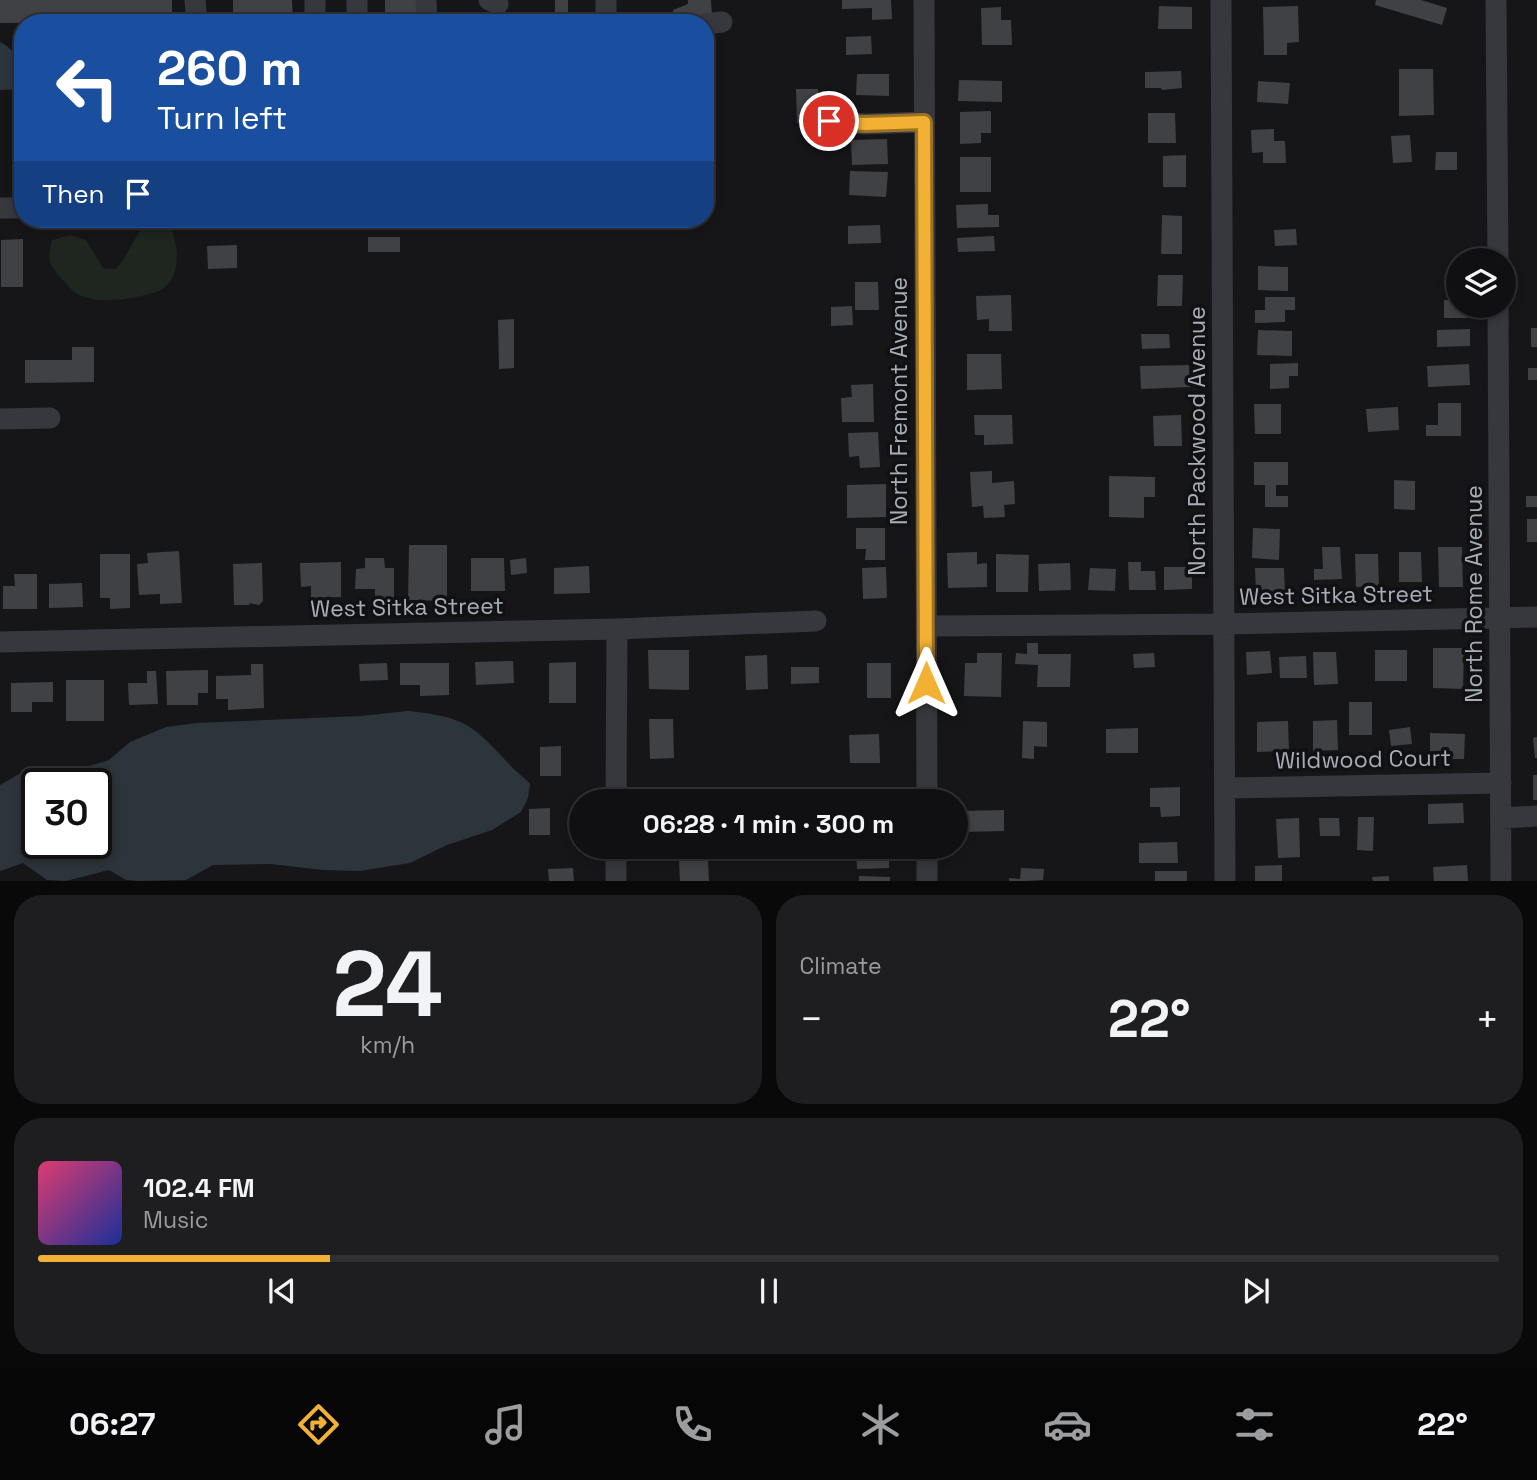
<!DOCTYPE html>
<html lang="en">
<head>
<meta charset="utf-8">
<style>
  body { margin:0; font-family:"Space Grotesk",sans-serif; background:#1e1e20; color:#f1f3f6; height:100vh; display:flex; flex-direction:column; font-size:26px; white-space:nowrap }
  * { box-sizing:border-box; margin:0 }
  p { font-size:23px; color:#9c9d9f }
  .icon { flex:none; width:38px; height:38px; fill:none; stroke:currentColor; stroke-width:2; stroke-linecap:round; stroke-linejoin:round }
  .map { position:relative; height:881px; overflow:hidden }
  .panel { display:flex; flex-direction:column; gap:14px; padding:14px; background:#09090a; flex:1 }
  .panel>* { flex:none }
  .hud { position:absolute; left:14px; top:14px; width:700px; height:214px; border-radius:28px; box-shadow:0 4px 10px #0003,0 0 0 2px #303032; background:#1a4fa0; color:#fff; overflow:hidden }
  .fabs { position:absolute; left:1446px; top:248px; display:grid; gap:14px }
  .fabs a { display:grid; place-items:center; width:70px; height:70px; border-radius:50%; background:#101012; box-shadow:0 4px 10px #0003,0 0 0 2px #303032; font-size:35px }
  .speed { position:absolute; left:21px; top:768px; display:flex; gap:14px; font-size:35px; font-weight:700; text-align:center }
  .speed>* { display:grid; place-content:center; width:91px; height:91px; border-radius:50%; background:#101012; box-shadow:0 4px 10px #0003,0 0 0 2px #303032; line-height:1 }
  .speed .limit { border:4px solid #111; border-radius:10px; background:#fff; color:#111 }
  .pin { position:absolute; display:grid; place-items:center; width:60px; height:60px; color:#fff; margin:-30px; border:4px solid #fff; border-radius:50%; box-shadow:0 2px 7px #0007 }
  .me { position:absolute; width:77px; margin:-38px; rotate:0deg; stroke-linejoin:round; filter:drop-shadow(0 0 5px #0008) }
  .turn { display:flex; align-items:center; gap:24px; height:147px; padding:0 28px; font-size:32px }
  .turn .icon { width:91px; height:91px; stroke-width:2.5 }
  .turn b { display:block; font-size:49px; line-height:60px }
  .then { display:flex; align-items:center; height:66px; padding:0 28px; background:#0003; gap:14px; font-size:26px }
  .big { font-size:52px; font-weight:600; line-height:1.1 }
  .panel .tile { flex:1; display:flex; flex-direction:column; justify-content:center; gap:10px; min-width:0; padding:0 24px; border-radius:28px; background:#1e1e20 }
  .panel .dial { align-items:center; gap:0 }
  .dial b { font-size:91px; line-height:1 }
  .song { display:flex; align-items:center; gap:21px }
  .cover { width:84px; height:84px; border-radius:10px; background:linear-gradient(135deg,hsl(340 70% 55%),hsl(230 70% 35%)) }
  .played { height:7px; border-radius:4px; background:linear-gradient(90deg,#f2b134 20%,#303032 20%) }
  .keys { display:flex; justify-content:space-around; direction:ltr }
  .heat { display:flex; justify-content:space-between; align-items:center; font-size:38px; direction:ltr }
  .panel .tiles { flex:1; display:grid; gap:14px; grid-template-columns:1fr 1fr }
  .tile:last-child { grid-column:span 2 }
  .trip { position:absolute; left:569px; top:789px; width:399px; height:70px; border-radius:35px; background:#101012; box-shadow:0 4px 10px #0003,0 0 0 2px #303032; font-weight:600; line-height:70px; text-align:center }
  .tab-bar { display:flex; height:112px; justify-content:space-around; align-items:center; background:#060607; color:#9c9d9f }
  .tab-bar .icon { width:49px; height:49px }
  .tab-bar .on { color:#f2b134 }
  .tab-bar b { font-size:32px; color:#f1f3f6 }
  .map>svg:first-child { display:block }
  .green { fill:#1e261f }
  .water { fill:#2c353c; fill-rule:evenodd }
  .building { fill:#404145 }
  .lines { fill:none; stroke-linecap:round; stroke-linejoin:round }
  .minor { stroke:#37383d; stroke-width:21 }
  .route-casing { stroke:#9d7322; stroke-width:18 }
  .route { stroke:#f2b134; stroke-width:12 }
  .labels { text-anchor:middle; dominant-baseline:central; stroke-width:7; stroke-linejoin:round; paint-order:stroke }
  .street-label { font-size:23px; fill:#a8adb8; stroke:#111113 }
</style>
</head>
<body>
<div class="map">
<svg width="1537" height="882" viewBox="0 0 1537 882">
  <rect width="100%" height="100%" fill="#161618"/>
  <path class="green" d="M 144,226 L 155,226 L 172,230 C 178,248 181,271 166,286 C 160,292 149,294 141,296 C 124,300 98,303 82,296 C 73,293 67,285 61,278 C 48,264 47,259 52,240 L 70,235 L 86,240 L 103,268 L 116,269 C 128,256 133,239 144,226 Z"/>
  <path class="water" d="M 0,42 C 19,51 23,70 23,89 L 0,90 Z
    M 408,711 C 465,717 472,724 510,765 C 516,772 524,777 530,784 L 528,798 L 521,812 L 492,830 L 447,845 L 410,863 L 360,871 L 323,870 L 271,864 L 213,865 L 186,880 L 140,881 L 126,880 L 109,870 L 66,881 L 47,880 L 23,863 L 0,871 L 0,785 L 26,770 L 86,767 L 109,760 L 130,742 L 166,727 L 197,723 L 360,716 ZM 37,784 L 96,784 L 96,844 L 37,844 Z"/>
  <path class="building" d="M 0,0 L 172,0 L 172,22 L 0,23 Z
    M 233,0 L 292,0 L 293,23 L 233,23 Z
    M 385,0 L 420,0 L 420,23 L 385,23 Z
    M 555,0 L 568,0 L 568,13 L 555,12 Z
    M 688,0 L 711,0 L 712,16 L 673,18 L 673,10 L 688,4 Z
    M 842,0 L 891,0 L 892,19 L 872,20 L 872,8 L 842,9 Z
    M 1376,0 L 1421,0 L 1447,8 L 1442,25 L 1375,5 Z
    M 1159,6 L 1192,7 L 1192,29 L 1158,29 Z
    M 1298,6 L 1299,42 L 1287,43 L 1287,55 L 1264,55 L 1263,7 Z
    M 1001,7 L 1001,20 L 1011,20 L 1012,45 L 982,45 L 981,8 Z
    M 871,36 L 872,54 L 846,55 L 846,37 Z
    M 1399,69 L 1433,69 L 1434,115 L 1399,116 Z
    M 1181,71 L 1182,88 L 1162,90 L 1161,88 L 1145,88 L 1145,72 Z
    M 857,74 L 889,74 L 889,96 L 856,95 Z
    M 959,80 L 1002,81 L 1002,102 L 958,101 Z
    M 1258,81 L 1290,83 L 1288,104 L 1257,102 Z
    M 796,89 L 818,89 L 819,123 L 797,123 Z
    M 991,111 L 991,133 L 981,133 L 981,143 L 960,144 L 960,112 Z
    M 1148,113 L 1175,113 L 1176,143 L 1148,143 Z
    M 1274,129 L 1274,141 L 1285,141 L 1286,163 L 1263,163 L 1263,152 L 1252,153 L 1251,130 Z
    M 1410,135 L 1412,162 L 1393,163 L 1391,136 Z
    M 887,139 L 888,164 L 852,165 L 851,140 Z
    M 1436,152 L 1457,152 L 1457,170 L 1435,170 Z
    M 1186,155 L 1186,187 L 1163,187 L 1163,156 Z
    M 960,157 L 991,157 L 991,192 L 960,192 Z
    M 850,171 L 888,172 L 886,197 L 849,195 Z
    M 988,204 L 988,215 L 999,215 L 999,227 L 957,228 L 956,205 Z
    M 1162,215 L 1182,216 L 1182,254 L 1161,254 Z
    M 880,225 L 881,243 L 848,244 L 848,226 Z
    M 1296,229 L 1297,245 L 1275,246 L 1274,230 Z
    M 994,236 L 995,251 L 958,252 L 957,238 Z
    M 368,237 L 400,237 L 400,252 L 368,252 Z
    M 23,239 L 23,287 L 1,287 L 1,240 Z
    M 237,245 L 237,268 L 208,269 L 207,246 Z
    M 1258,266 L 1288,267 L 1288,291 L 1258,290 Z
    M 1158,275 L 1183,275 L 1182,306 L 1157,306 Z
    M 855,282 L 878,282 L 879,310 L 855,310 Z
    M 1011,295 L 1012,331 L 989,331 L 989,319 L 977,320 L 976,296 Z
    M 1265,297 L 1295,297 L 1295,310 L 1285,310 L 1285,322 L 1255,323 L 1255,310 L 1265,310 Z
    M 1444,300 L 1458,300 L 1458,306 L 1469,306 L 1469,318 L 1444,318 Z
    M 852,306 L 853,325 L 831,326 L 831,307 Z
    M 514,319 L 514,368 L 499,369 L 498,320 Z
    M 1531,328 L 1537,328 L 1537,347 L 1531,347 Z
    M 1470,329 L 1470,346 L 1437,347 L 1437,330 Z
    M 1258,330 L 1292,331 L 1292,356 L 1257,355 Z
    M 1141,334 L 1169,334 L 1170,348 L 1142,349 Z
    M 72,347 L 94,347 L 94,382 L 25,383 L 25,360 L 72,360 Z
    M 967,354 L 1001,354 L 1002,389 L 967,390 Z
    M 1298,363 L 1298,376 L 1289,376 L 1289,388 L 1270,389 L 1270,364 Z
    M 1469,364 L 1470,385 L 1428,387 L 1427,366 Z
    M 1189,365 L 1190,387 L 1141,389 L 1140,366 Z
    M 1528,368 L 1537,368 L 1537,380 L 1528,380 Z
    M 873,384 L 874,422 L 842,422 L 841,398 L 852,397 L 851,385 Z
    M 1438,403 L 1461,403 L 1461,436 L 1426,436 L 1426,425 L 1438,425 Z
    M 1254,404 L 1281,404 L 1281,434 L 1255,434 Z
    M 1398,407 L 1399,430 L 1368,432 L 1366,409 Z
    M 974,415 L 1012,415 L 1013,444 L 984,445 L 984,435 L 975,435 Z
    M 1181,415 L 1182,446 L 1154,446 L 1153,416 Z
    M 878,432 L 880,467 L 860,468 L 859,456 L 849,457 L 848,433 Z
    M 1254,462 L 1288,462 L 1288,485 L 1276,485 L 1276,496 L 1288,496 L 1288,507 L 1265,507 L 1265,485 L 1254,485 Z
    M 992,471 L 992,483 L 1014,481 L 1015,504 L 1004,505 L 1005,517 L 984,518 L 983,506 L 972,507 L 970,472 Z
    M 1109,476 L 1155,477 L 1155,497 L 1144,497 L 1144,518 L 1109,517 Z
    M 1394,480 L 1415,481 L 1415,510 L 1394,509 Z
    M 886,484 L 886,517 L 847,518 L 847,485 Z
    M 1526,496 L 1537,496 L 1537,507 L 1526,507 Z
    M 1527,519 L 1537,519 L 1537,542 L 1527,542 Z
    M 856,528 L 885,528 L 885,560 L 865,560 L 866,549 L 856,549 Z
    M 1253,528 L 1280,529 L 1279,560 L 1252,558 Z
    M 409,545 L 447,545 L 447,601 L 408,600 Z
    M 1322,547 L 1340,547 L 1342,579 L 1314,580 L 1314,569 L 1323,569 Z
    M 1438,547 L 1462,547 L 1463,587 L 1439,587 Z
    M 179,551 L 182,603 L 160,604 L 160,594 L 139,595 L 137,564 L 148,563 L 147,553 Z
    M 977,552 L 977,564 L 987,563 L 987,587 L 948,588 L 947,553 Z
    M 1399,552 L 1421,552 L 1422,582 L 1399,582 Z
    M 100,554 L 130,554 L 130,608 L 110,609 L 110,598 L 100,598 Z
    M 996,554 L 1029,555 L 1028,592 L 996,592 Z
    M 1355,554 L 1378,554 L 1379,586 L 1356,587 Z
    M 365,558 L 384,558 L 385,568 L 394,568 L 394,600 L 375,600 L 375,589 L 355,589 L 356,569 L 365,568 Z
    M 471,558 L 504,558 L 505,591 L 471,591 Z
    M 526,558 L 527,573 L 511,575 L 510,560 Z
    M 341,562 L 341,597 L 311,598 L 311,586 L 301,587 L 300,563 Z
    M 1128,562 L 1141,562 L 1141,571 L 1155,571 L 1156,590 L 1129,590 Z
    M 262,563 L 263,601 L 259,605 L 249,603 L 250,605 L 234,605 L 233,564 Z
    M 1070,563 L 1071,590 L 1039,591 L 1038,564 Z
    M 589,566 L 590,593 L 554,594 L 554,568 Z
    M 886,567 L 887,598 L 863,599 L 862,568 Z
    M 1164,567 L 1192,567 L 1192,589 L 1164,590 Z
    M 1090,568 L 1116,569 L 1115,591 L 1088,590 Z
    M 1255,568 L 1284,568 L 1285,595 L 1256,595 Z
    M 14,574 L 37,574 L 37,609 L 3,609 L 3,586 L 15,586 Z
    M 82,583 L 83,607 L 49,608 L 49,584 Z
    M 1027,643 L 1038,643 L 1038,654 L 1071,654 L 1070,687 L 1037,687 L 1038,665 L 1015,664 L 1016,653 L 1027,654 Z
    M 1433,648 L 1464,648 L 1463,689 L 1433,688 Z
    M 648,650 L 689,650 L 689,690 L 649,689 Z
    M 1375,650 L 1407,650 L 1407,681 L 1375,681 Z
    M 1270,651 L 1272,673 L 1247,675 L 1246,652 Z
    M 1313,652 L 1336,652 L 1338,684 L 1314,685 Z
    M 977,653 L 1002,653 L 1001,697 L 964,696 L 965,663 L 977,663 Z
    M 1154,653 L 1155,667 L 1134,668 L 1133,654 Z
    M 767,655 L 768,689 L 746,690 L 745,656 Z
    M 1306,656 L 1307,678 L 1280,678 L 1279,657 Z
    M 513,661 L 514,683 L 476,685 L 475,662 Z
    M 576,662 L 576,703 L 549,703 L 549,663 Z
    M 387,663 L 388,680 L 360,681 L 359,664 Z
    M 400,663 L 449,663 L 449,695 L 420,696 L 420,685 L 400,685 Z
    M 867,663 L 891,663 L 891,698 L 867,698 Z
    M 251,664 L 263,664 L 264,708 L 228,710 L 228,699 L 216,699 L 216,676 L 251,675 Z
    M 791,667 L 819,667 L 819,683 L 791,684 Z
    M 208,670 L 208,693 L 198,693 L 198,705 L 167,705 L 166,671 Z
    M 147,671 L 156,671 L 158,704 L 129,705 L 128,683 L 147,683 Z
    M 66,680 L 104,680 L 104,721 L 66,721 Z
    M 53,682 L 53,702 L 32,702 L 32,712 L 11,712 L 11,683 Z
    M 1349,702 L 1372,702 L 1372,735 L 1349,735 Z
    M 649,719 L 673,719 L 674,758 L 650,759 Z
    M 1337,720 L 1338,750 L 1313,751 L 1313,721 Z
    M 1023,721 L 1047,722 L 1047,747 L 1034,746 L 1034,759 L 1022,758 Z
    M 1288,721 L 1289,751 L 1257,752 L 1257,722 Z
    M 1410,727 L 1412,744 L 1391,746 L 1389,730 Z
    M 1138,728 L 1138,753 L 1106,753 L 1106,729 Z
    M 1430,733 L 1465,734 L 1464,759 L 1430,759 Z
    M 879,734 L 880,763 L 850,763 L 849,735 Z
    M 1537,737 L 1537,758 L 1535,758 L 1533,738 Z
    M 561,746 L 561,776 L 540,776 L 540,747 Z
    M 1533,775 L 1537,775 L 1537,800 L 1533,800 Z
    M 1180,787 L 1180,816 L 1161,817 L 1160,807 L 1150,807 L 1150,788 Z
    M 858,790 L 877,790 L 876,802 L 858,802 Z
    M 715,792 L 715,802 L 692,802 L 692,793 Z
    M 1463,803 L 1464,823 L 1428,824 L 1428,804 Z
    M 550,808 L 550,835 L 529,835 L 529,809 Z
    M 1004,810 L 1004,831 L 961,832 L 961,811 Z
    M 1358,817 L 1374,817 L 1373,851 L 1357,850 Z
    M 1299,818 L 1300,857 L 1278,858 L 1276,819 Z
    M 1319,818 L 1339,818 L 1340,836 L 1320,836 Z
    M 1177,842 L 1178,863 L 1139,863 L 1139,843 Z
    M 856,847 L 901,847 L 901,856 L 889,856 L 889,868 L 857,869 Z
    M 708,859 L 709,881 L 680,882 L 679,861 Z
    M 1282,865 L 1282,882 L 1255,882 L 1255,866 Z
    M 1467,865 L 1468,882 L 1434,882 L 1433,867 Z
    M 573,868 L 574,882 L 549,882 L 548,869 Z
    M 1021,868 L 1044,869 L 1043,880 L 1009,882 L 1009,878 L 1020,879 Z
    M 1155,871 L 1187,871 L 1187,882 L 1155,882 Z
    M 859,876 L 890,877 L 890,882 L 859,882 Z
    M 1389,876 L 1389,882 L 1373,882 L 1372,877 Z"/>
  <g class="lines">
    <path class="minor" d="M 195,0 L 197,23
      M 357,0 L 357,23
      M 426,0 L 427,23
      M 489,0 L 498,4
      M 924,0 L 927,802
      M 1221,0 L 1225,882
      M 1496,0 L 1498,261
      M 315,23 L 315,0
      M 606,23 L 606,0
      M 705,24 L 722,22
      M 829,121 L 865,124 L 924,122
      M 0,208 L 23,208
      M 1498,306 L 1501,882
      M 0,419 L 50,418
      M 926,626 L 1224,624 L 1537,617
      M 0,642 L 617,629 L 816,621
      M 1225,788 L 1501,783
      M 616,802 L 617,629
      M 1501,818 L 1537,816
      M 927,847 L 927,882
      M 616,882 L 616,847"/>
  </g>
  <g class="lines">
    <defs>
      <path id="route" d="M 829,121 L 865,124 L 924,122 L 926,683"/>
    </defs>
    <use href="#route" class="route-casing"/>
    <use href="#route" class="route"/>
  </g>
  <g class="labels">
    <g class="street-label">
      <text transform="translate(899 401) rotate(-90)">North Fremont Avenue</text>
      <text transform="translate(1197 441) rotate(-90)">North Packwood Avenue</text>
      <text transform="translate(1474 594) rotate(-90)">North Rome Avenue</text>
      <text transform="translate(1336 595) rotate(-1)">West Sitka Street</text>
      <text transform="translate(407 607) rotate(-1)">West Sitka Street</text>
      <text transform="translate(1363 759) rotate(-1)">Wildwood Court</text>
    </g>
  </g>
</svg>
<div class="fabs">
<a><svg class="icon" aria-label="layers" viewBox="0 0 24 24"><path d="M12 4l9 5-9 5-9-5zM3 14l9 5 9-5"/></svg></a>
</div>
<div class="speed"><div class="limit">30</div></div>
<div class="pin" style="left:829px;top:121px;background:#d93025"><svg class="icon" aria-label="arrive" viewBox="0 0 24 24"><path d="M6 21V4h12l-3 4 3 4H6"/></svg></div>
<svg class="me" style="left:926px;top:683px" viewBox="-20 -20 40 40"><path d="M0-17L14 15 0 8-14 15z" fill="#f2b134" stroke="#fff" stroke-width="4"/></svg>
<div class="trip">06:28 · 1 min · 300 m</div>
<div class="hud">
<div class="turn"><svg class="icon" aria-label="left" viewBox="0 0 24 24"><path d="M17 20v-9H6M10 6l-5 5 5 5"/></svg><div><b>260 m</b>Turn left</div></div>
<div class="then">Then<svg class="icon" aria-label="arrive" viewBox="0 0 24 24"><path d="M6 21V4h12l-3 4 3 4H6"/></svg></div>
</div>
</div>
<section class="panel">
<div class="tiles">
<div class="tile dial"><b>24</b><p>km/h</p></div>
<div class="tile"><p>Climate</p>
<div class="heat"><a>−</a><b class="big">22°</b><a>+</a></div>
</div>
<div class="tile">
<div class="song"><i class="cover"></i><div><b>102.4 FM</b><p>Music</p></div></div>
<div class="played"></div>
<div class="keys"><svg class="icon" aria-label="previous" viewBox="0 0 24 24"><path d="M18 5L8 12l10 7zM5 5v14"/></svg><svg class="icon" aria-label="pause" viewBox="0 0 24 24"><path d="M8 5v14M16 5v14"/></svg><svg class="icon" aria-label="next" viewBox="0 0 24 24"><path d="M6 5l10 7-10 7zM19 5v14"/></svg></div>
</div>
</div>
</section>
<nav class="tab-bar">
<b>06:27</b>
<svg class="icon on" aria-label="directions" viewBox="0 0 24 24"><path d="M12 3l9 9-9 9-9-9zM9 14v-3h6M13 9l2 2-2 2"/></svg>
<svg class="icon" aria-label="music" viewBox="0 0 24 24"><path d="M9 18V5l10-2v13"/><circle cx="6" cy="18" r="3"/><circle cx="16" cy="16" r="3"/></svg>
<svg class="icon" aria-label="phone" viewBox="0 0 24 24"><path d="M5 4h4l2 5-3 2q2 4 5 5l2-3 5 2v4C11 20 4 13 5 4z"/></svg>
<svg class="icon" aria-label="climate" viewBox="0 0 24 24"><path d="M12 3v18M4 7l16 10M4 17L20 7"/></svg>
<svg class="icon" aria-label="car" viewBox="0 0 24 24"><path d="M5 17H2v-5l4-1 3-4h7l3 4 3 1v5h-3M9 17h6M6 11h13"/><circle cx="7" cy="17" r="2"/><circle cx="17" cy="17" r="2"/></svg>
<svg class="icon" aria-label="filters" viewBox="0 0 24 24"><path d="M4 7h16M4 17h16"/><circle cx="9" cy="7" r="2"/><circle cx="15" cy="17" r="2"/></svg>
<b>22°</b>
</nav>
</body>
</html>
